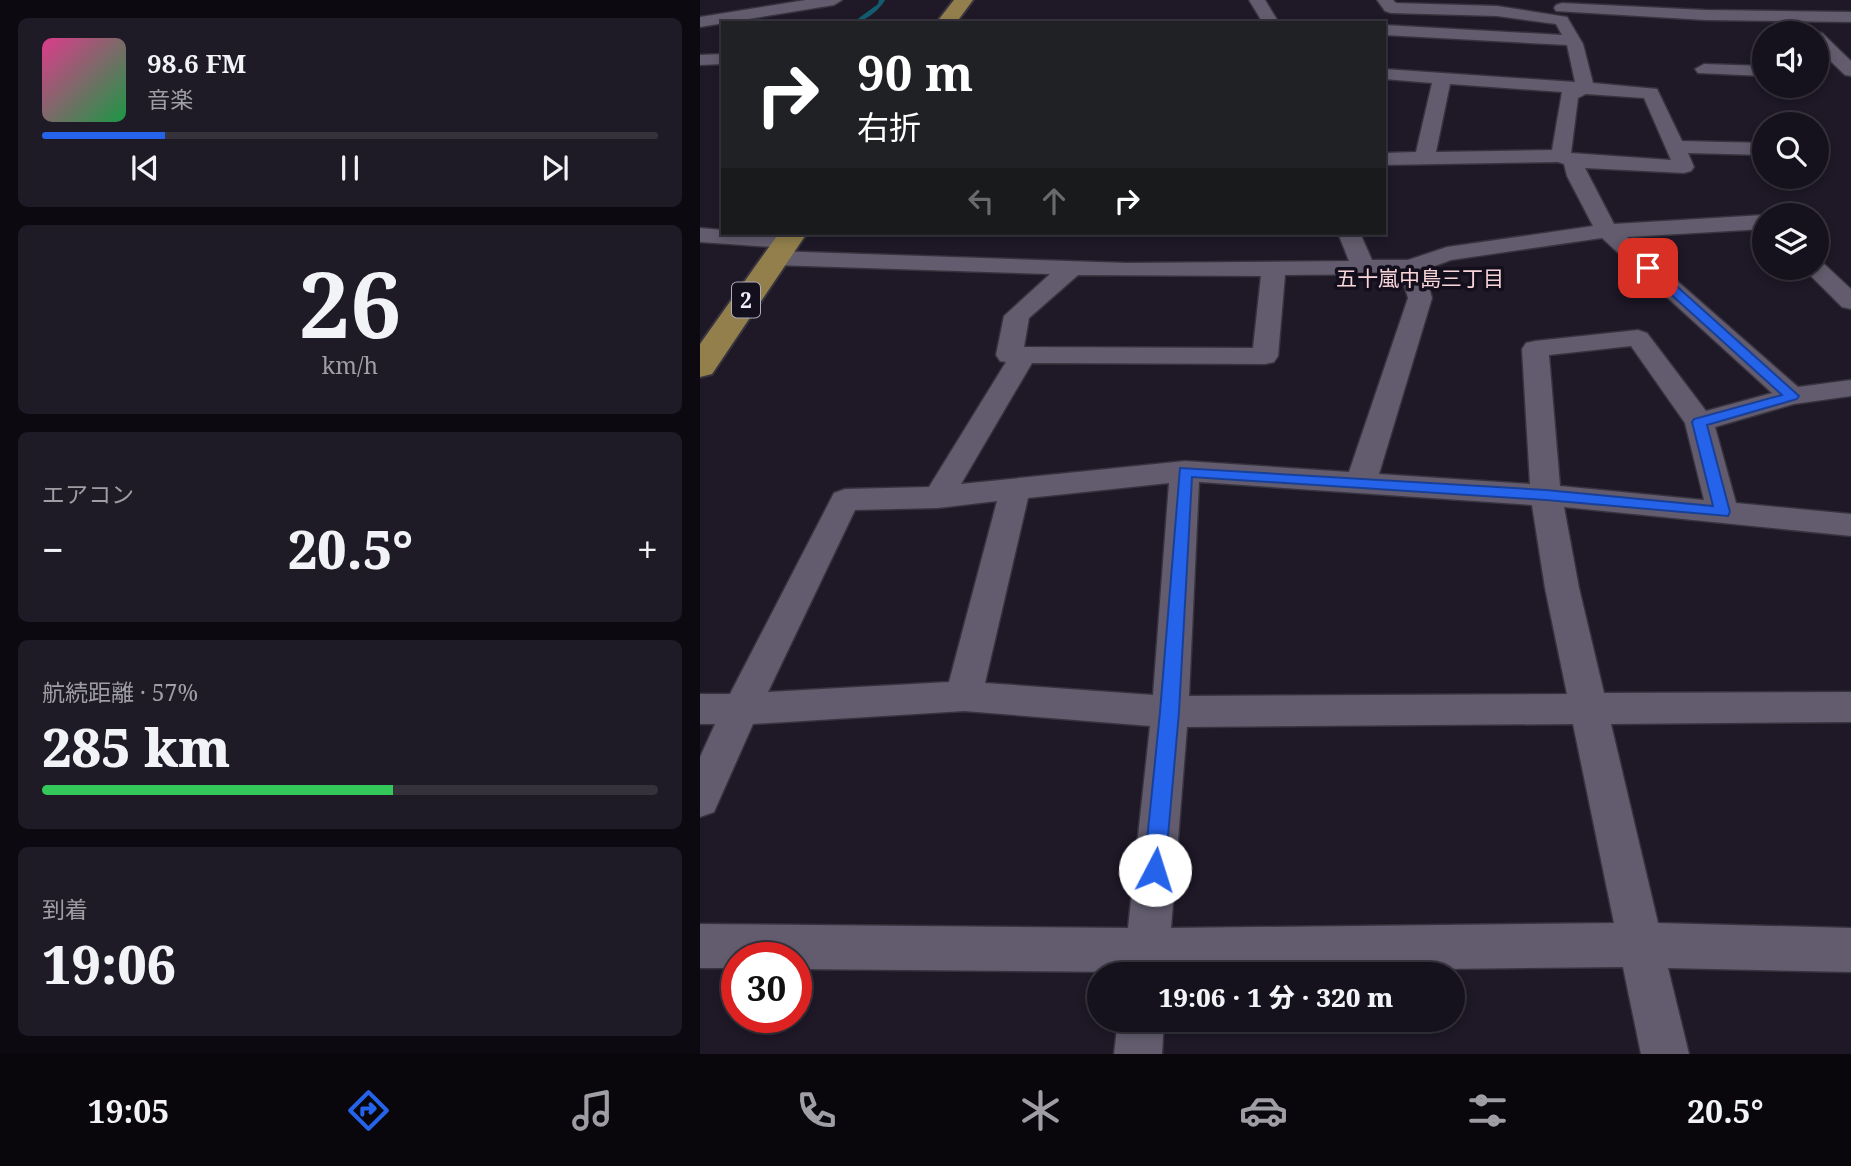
<!DOCTYPE html>
<html lang="ja">
<head>
<meta charset="utf-8">
<style>
  body { margin:0; font-family:"Noto Serif","Noto Sans JP",serif; background:#1f1b26; color:#f1f3f6; height:100vh; display:flex; flex-direction:column; font-size:26px; white-space:nowrap }
  * { box-sizing:border-box; margin:0 }
  p { font-size:23px; color:#9e9ea4 }
  .icon { flex:none; width:38px; height:38px; fill:none; stroke:currentColor; stroke-width:2; stroke-linecap:round; stroke-linejoin:round }
  .map { position:relative; flex:1; overflow:hidden }
  .side { display:flex; flex-direction:column; gap:18px; padding:18px; background:#0c0a10; width:700px }
  .side>* { flex:none }
  .banner { position:absolute; left:21px; top:21px; width:665px; height:214px; border-radius:0px; box-shadow:0 4px 10px #0003,0 0 0 2px #35323b; background:#202124; color:#fff; overflow:hidden }
  .buttons { position:absolute; left:1052px; top:21px; display:grid; gap:14px }
  .buttons a { display:grid; place-items:center; width:77px; height:77px; border-radius:50%; background:#16121d; box-shadow:0 4px 10px #0003,0 0 0 2px #35323b; font-size:35px }
  .speed { position:absolute; left:21px; top:942px; display:flex; gap:14px; font-size:35px; font-weight:700; text-align:center }
  .speed>* { display:grid; place-content:center; width:91px; height:91px; border-radius:50%; background:#16121d; box-shadow:0 4px 10px #0003,0 0 0 2px #35323b; line-height:1 }
  .speed .limit { border:10px solid #d22; background:#fff; color:#111 }
  .pin { position:absolute; display:grid; place-items:center; width:60px; height:60px; color:#fff; margin:-30px; border-radius:14px; box-shadow:0 4px 10px #0006 }
  .me { position:absolute; width:77px; margin:-38px; rotate:5deg; stroke-linejoin:round; filter:drop-shadow(0 0 5px #0008) }
  .turn { display:flex; align-items:center; gap:24px; height:147px; padding:0 21px; font-size:32px }
  .turn .icon { width:91px; height:91px; stroke-width:2.5 }
  .turn b { display:block; font-size:49px; line-height:60px }
  .lanes { display:flex; align-items:center; height:66px; padding:0 21px; background:#0003; justify-content:center; gap:35px; direction:ltr }
  .lanes .off { opacity:.35 }
  .big { font-size:52px; font-weight:800; line-height:1.1 }
  .side .card { flex:1; display:flex; flex-direction:column; justify-content:center; gap:10px; min-width:0; padding:0 24px; border-radius:10px; background:#1f1b26 }
  .side .dial { align-items:center; gap:0 }
  .dial b { font-size:91px; line-height:1 }
  .song { display:flex; align-items:center; gap:21px }
  .cover { width:84px; height:84px; border-radius:10px; background:linear-gradient(135deg,hsl(330 70% 55%),hsl(140 70% 35%)) }
  .played { height:7px; border-radius:4px; background:linear-gradient(90deg,#2563eb 20%,#35323b 20%) }
  .keys { display:flex; justify-content:space-around; direction:ltr }
  .heat { display:flex; justify-content:space-between; align-items:center; font-size:38px; direction:ltr }
  .charge { height:10px; border-radius:5px; background:linear-gradient(90deg,#34c759 57%,#35323b 0) }
  .trip { position:absolute; left:387px; top:962px; width:378px; height:70px; border-radius:35px; background:#16121d; box-shadow:0 4px 10px #0003,0 0 0 2px #35323b; font-weight:800; line-height:70px; text-align:center }
  .tabs { display:flex; height:112px; justify-content:space-around; align-items:center; background:#09070c; color:#9e9ea4 }
  .tabs .icon { width:49px; height:49px }
  .tabs .current { color:#2563eb }
  .tabs b { font-size:32px; color:#f1f3f6 }
  main { display:flex; flex:1; min-height:0 }
  .map>svg:first-child { display:block }
  .lines { fill:none; stroke-linecap:round; stroke-linejoin:round }
  .stream { fill:#135b6f; fill-rule:evenodd }
  .minor-casing { stroke:#37333e; stroke-width:3 }
  .primary-casing { stroke:#37333e; stroke-width:4 }
  .minor { fill:#625c6e; fill-rule:evenodd }
  .primary { fill:#927f4b; fill-rule:evenodd }
  .route { fill:#2563eb; stroke:#184099; stroke-width:2 }
  .labels { text-anchor:middle; dominant-baseline:central; stroke-width:7; stroke-linejoin:round; paint-order:stroke }
  .far-neighbourhood-label { font-size:21px; fill:#f8d5d8; stroke:#140f1d }
  .shield { fill:#140f1d; stroke:#b0acb8; stroke-width:2 }
  .shield-label { font-size:21px; font-weight:bold; fill:#f3effa }
</style>
</head>
<body>
<main>
<section class="side">
<div class="card">
<div class="song"><i class="cover"></i><div><b>98.6 FM</b><p>音楽</p></div></div>
<div class="played"></div>
<div class="keys"><svg class="icon" aria-label="previous" viewBox="0 0 24 24"><path d="M18 5L8 12l10 7zM5 5v14"/></svg><svg class="icon" aria-label="pause" viewBox="0 0 24 24"><path d="M8 5v14M16 5v14"/></svg><svg class="icon" aria-label="next" viewBox="0 0 24 24"><path d="M6 5l10 7-10 7zM19 5v14"/></svg></div>
</div>
<div class="card dial"><b>26</b><p>km/h</p></div>
<div class="card"><p>エアコン</p>
<div class="heat"><a>−</a><b class="big">20.5°</b><a>+</a></div>
</div>
<div class="card"><p>航続距離 · 57%</p><b class="big">285 km</b><div class="charge"></div></div>
<div class="card"><p>到着</p><b class="big">19:06</b></div>
</section>
<div class="map">
<svg width="1151" height="1054" viewBox="0 0 1151 1054">
  <rect width="100%" height="100%" fill="#1e1827"/>
  <g class="lines">
    <path class="stream" d="M 179,0 L 185,0 C 180,10 163,23 152,23 L 178,4 Z"/>
    <defs>
      <path id="minor" d="M 106,0 L 142,0 L 134,5 L 0,27 L 0,17 Z
        M 549,0 L 565,0 L 579,23 L 563,23 Z
        M 677,0 L 693,0 L 696,3 L 797,6 L 867,17 L 883,44 L 893,83 L 957,89 L 982,141 L 1064,143 L 1064,155 L 988,153 L 994,167 L 991,171 L 984,173 L 885,168 L 914,224 L 1064,215 L 1064,229 L 927,237 L 1098,387 L 1151,380 L 1151,396 L 1094,404 L 1015,427 L 1036,503 L 1151,514 L 1151,536 L 864,507 L 879,588 L 904,693 L 1151,692 L 1151,722 L 911,724 L 958,923 L 1151,928 L 1151,972 L 968,968 L 989,1054 L 941,1054 L 923,967 L 468,972 L 468,975 L 422,975 L 423,972 L 96,969 L 96,957 L 37,957 L 37,968 L 0,968 L 0,924 L 428,928 L 450,726 L 264,711 L 53,724 L 14,812 L 0,817 L 0,757 L 15,724 L 0,724 L 0,694 L 30,694 L 134,493 L 145,489 L 229,487 L 306,362 L 300,361 L 296,355 L 304,316 L 350,274 L 75,265 L 67,263 L 63,258 L 67,253 L 75,251 L 427,263 L 649,261 L 638,233 L 660,233 L 672,260 L 708,260 L 747,247 L 893,226 L 867,176 L 864,164 L 858,162 L 684,165 L 684,153 L 716,152 L 732,83 L 684,79 L 684,69 L 875,82 L 867,45 L 684,35 L 684,25 L 862,35 L 856,24 L 797,16 L 691,13 L 685,11 ZM 750,84 L 862,92 L 852,150 L 736,152 ZM 886,94 L 944,98 L 971,160 L 871,153 L 878,98 ZM 902,238 L 1072,393 L 1006,411 L 947,333 L 938,330 L 835,341 L 826,343 L 822,349 L 830,484 L 679,474 L 732,298 L 724,270 L 751,260 ZM 701,274 L 708,298 L 649,472 L 485,461 L 261,484 L 332,363 L 565,364 L 574,362 L 578,356 L 585,275 ZM 378,275 L 561,276 L 553,348 L 324,347 L 329,318 ZM 931,346 L 985,423 L 1004,500 L 860,486 L 849,355 ZM 499,482 L 832,505 L 845,588 L 867,694 L 489,696 ZM 469,483 L 453,695 L 285,683 L 328,498 ZM 297,501 L 249,682 L 68,692 L 155,510 L 238,508 ZM 873,724 L 914,923 L 471,928 L 487,727 Z
        M 862,3 L 1005,10 L 1151,12 L 1151,22 L 1005,20 L 856,11 L 854,8 L 856,5 Z
        M 1116,32 L 1122,33 L 1151,61 L 1151,76 L 1145,75 L 1116,47 L 1116,33 L 1111,33 Z
        M 23,54 L 23,64 L 0,65 L 0,55 Z
        M 1004,64 L 1064,66 L 1064,76 L 998,73 L 995,69 Z
        M 0,228 L 23,230 L 23,233 L 87,234 L 95,236 L 98,241 L 95,246 L 87,248 L 0,242 Z
        M 1116,261 L 1123,263 L 1151,289 L 1151,309 L 1142,307 L 1103,268 L 1116,268 Z
        M 418,1020 L 464,1020 L 462,1054 L 414,1054 Z"/>
      <path id="primary" d="M 254,0 L 273,0 L 256,23 L 236,23 Z
        M 79,233 L 107,233 L 12,374 L 0,377 L 0,344 Z"/>
    </defs>
    <use href="#minor" class="minor-casing"/>
    <use href="#primary" class="primary-casing"/>
    <use href="#minor" class="minor"/>
    <use href="#primary" class="primary"/>
  </g>
  <path class="route" d="M 944,265 L 953,265 L 1099,396 L 1097,399 L 1007,425 L 1030,512 L 1028,516 L 846,500 L 492,477 L 479,712 L 465,870 L 462,877 L 455,880 L 447,877 L 444,870 L 460,712 L 480,468 L 846,490 L 1013,506 L 992,422 L 994,419 L 1082,395 L 944,270 Z"/>
  <g class="labels">
    <g class="far-neighbourhood-label">
      <text x="720" y="278">五十嵐中島三丁目</text>
    </g>
    <rect class="shield" x="32" y="282.5" width="28" height="35" rx="5"/>
    <g class="shield-label">
      <text x="46" y="300">2</text>
    </g>
  </g>
</svg>
<div class="buttons">
<a><svg class="icon" aria-label="sound" viewBox="0 0 24 24"><path d="M4 9h4l5-4v14l-5-4H4zM17 9q2 3 0 6"/></svg></a>
<a><svg class="icon" aria-label="search" viewBox="0 0 24 24"><circle cx="10" cy="10" r="6"/><path d="M15 15l6 6"/></svg></a>
<a><svg class="icon" aria-label="layers" viewBox="0 0 24 24"><path d="M12 4l9 5-9 5-9-5zM3 14l9 5 9-5"/></svg></a>
</div>
<div class="speed"><div class="limit">30</div></div>
<div class="pin" style="left:948px;top:268px;background:#d93025"><svg class="icon" aria-label="arrive" viewBox="0 0 24 24"><path d="M6 21V4h12l-3 4 3 4H6"/></svg></div>
<svg class="me" style="left:455px;top:870px" viewBox="-20 -20 40 40"><circle r="19" fill="#fff"/><path d="M0-13L10 11 0 6-10 11z" fill="#2563eb"/></svg>
<div class="trip">19:06 · 1 分 · 320 m</div>
<div class="banner">
<div class="turn"><svg class="icon" aria-label="right" viewBox="0 0 24 24"><path d="M7 20v-9h11M14 6l5 5-5 5"/></svg><div><b>90 m</b>右折</div></div>
<div class="lanes"><svg class="icon off" aria-label="left" viewBox="0 0 24 24"><path d="M17 20v-9H6M10 6l-5 5 5 5"/></svg><svg class="icon off" aria-label="ahead" viewBox="0 0 24 24"><path d="M12 20V5M6 11l6-6 6 6"/></svg><svg class="icon" aria-label="right" viewBox="0 0 24 24"><path d="M7 20v-9h11M14 6l5 5-5 5"/></svg></div>
</div>
</div>
</main>
<nav class="tabs">
<b>19:05</b>
<svg class="icon current" aria-label="directions" viewBox="0 0 24 24"><path d="M12 3l9 9-9 9-9-9zM9 14v-3h6M13 9l2 2-2 2"/></svg>
<svg class="icon" aria-label="music" viewBox="0 0 24 24"><path d="M9 18V5l10-2v13"/><circle cx="6" cy="18" r="3"/><circle cx="16" cy="16" r="3"/></svg>
<svg class="icon" aria-label="phone" viewBox="0 0 24 24"><path d="M5 4h4l2 5-3 2q2 4 5 5l2-3 5 2v4C11 20 4 13 5 4z"/></svg>
<svg class="icon" aria-label="climate" viewBox="0 0 24 24"><path d="M12 3v18M4 7l16 10M4 17L20 7"/></svg>
<svg class="icon" aria-label="car" viewBox="0 0 24 24"><path d="M5 17H2v-5l4-1 3-4h7l3 4 3 1v5h-3M9 17h6M6 11h13"/><circle cx="7" cy="17" r="2"/><circle cx="17" cy="17" r="2"/></svg>
<svg class="icon" aria-label="filters" viewBox="0 0 24 24"><path d="M4 7h16M4 17h16"/><circle cx="9" cy="7" r="2"/><circle cx="15" cy="17" r="2"/></svg>
<b>20.5°</b>
</nav>
</body>
</html>
